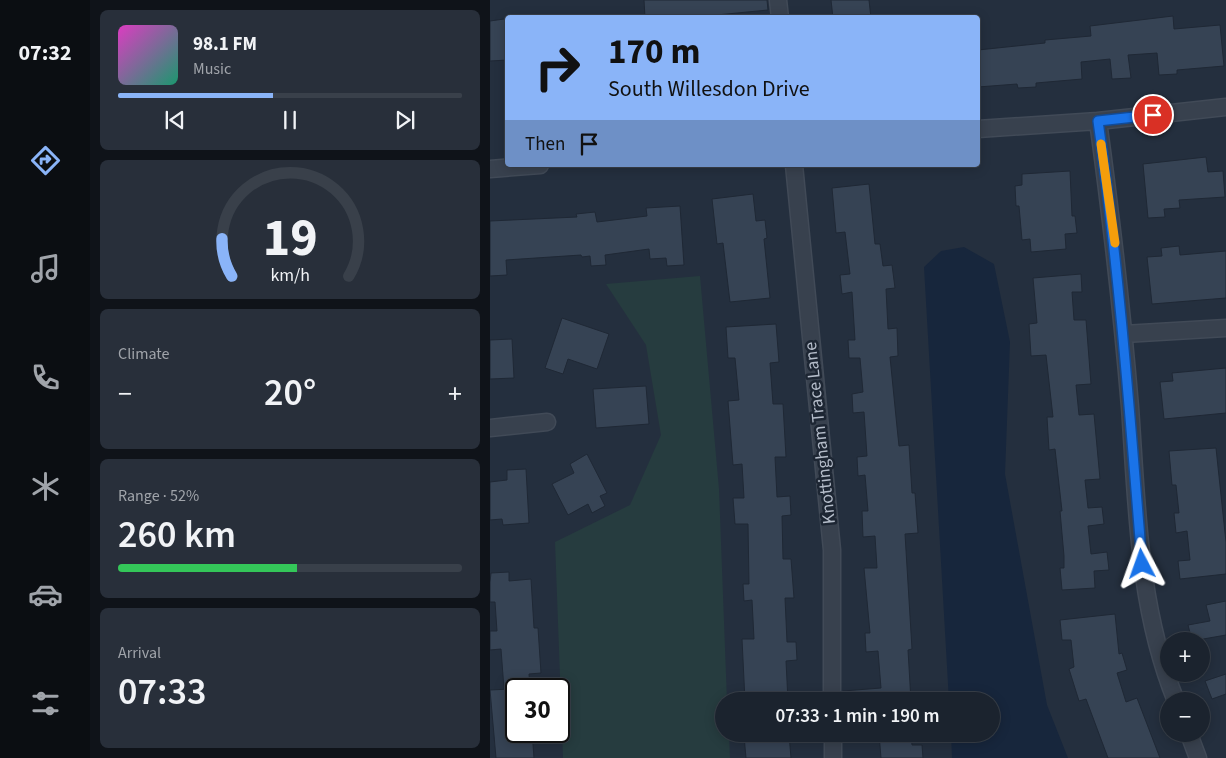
<!DOCTYPE html>
<html lang="en">
<head>
<meta charset="utf-8">
<style>
  body { margin:0; font-family:"Source Sans 3",sans-serif; background:#282f3a; color:#f1f3f6; height:100vh; display:flex; flex-direction:column; font-size:19px; white-space:nowrap }
  * { box-sizing:border-box; margin:0 }
  p { font-size:16px; color:#a0a4aa }
  .icon { flex:none; width:28px; height:28px; fill:none; stroke:currentColor; stroke-width:2; stroke-linecap:round; stroke-linejoin:round }
  .map { position:relative; flex:1; overflow:hidden }
  .sheet { display:flex; flex-direction:column; gap:10px; padding:10px; background:#0f1319; width:400px }
  .sheet>* { flex:none }
  .banner { position:absolute; left:15px; top:15px; width:475px; height:152px; border-radius:5px; box-shadow:0 2px 12px #0003,0 0 0 1px #39404a; background:#8ab4f8; color:#111; overflow:hidden }
  .fabs { position:absolute; left:670px; top:632px; display:grid; gap:10px }
  .fabs a { display:grid; place-items:center; width:50px; height:50px; border-radius:50%; background:#1b232e; box-shadow:0 2px 12px #0003,0 0 0 1px #39404a; font-size:25px }
  .speed { position:absolute; left:15px; top:678px; display:flex; gap:10px; font-size:25px; font-weight:700; text-align:center }
  .speed>* { display:grid; place-content:center; width:65px; height:65px; border-radius:50%; background:#1b232e; box-shadow:0 2px 12px #0003,0 0 0 1px #39404a; line-height:1 }
  .speed .limit { border:2px solid #111; border-radius:8px; background:#fff; color:#111 }
  .pin { position:absolute; display:grid; place-items:center; width:42px; height:42px; color:#fff; margin:-21px; border:2px solid #fff; border-radius:50%; box-shadow:0 1px 5px #0007 }
  .me { position:absolute; width:55px; margin:-28px; rotate:356deg; stroke-linejoin:round; filter:drop-shadow(0 0 4px #0008) }
  .turn { display:flex; align-items:center; gap:18px; height:105px; padding:0 20px; font-size:22px }
  .turn .icon { width:65px; height:65px; stroke-width:2.5 }
  .turn b { display:block; font-size:35px; line-height:42px }
  .then { display:flex; align-items:center; height:48px; padding:0 20px; background:#0003; gap:10px; font-size:19px }
  .big { font-size:38px; font-weight:600; line-height:1.1 }
  .sheet .tile { flex:1; display:flex; flex-direction:column; justify-content:center; gap:8px; min-width:0; padding:0 18px; border-radius:8px; background:#282f3a }
  .sheet .dial { align-items:center; gap:0 }
  .dial svg { height:130px; overflow:visible; fill:none; stroke:#39404a; stroke-width:7; stroke-linecap:round; text-anchor:middle }
  .dial text { fill:#f1f3f6; stroke:none }
  .song { display:flex; align-items:center; gap:15px }
  .cover { width:60px; height:60px; border-radius:8px; background:linear-gradient(135deg,hsl(310 70% 55%),hsl(160 70% 35%)) }
  .played { height:5px; border-radius:2px; background:linear-gradient(90deg,#8ab4f8 45%,#39404a 45%) }
  .keys { display:flex; justify-content:space-around; direction:ltr }
  .heat { display:flex; justify-content:space-between; align-items:center; font-size:28px; direction:ltr }
  .charge { height:8px; border-radius:4px; background:linear-gradient(90deg,#34c759 52%,#39404a 0) }
  .trip { position:absolute; left:225px; top:692px; width:285px; height:50px; border-radius:25px; background:#1b232e; box-shadow:0 2px 12px #0003,0 0 0 1px #39404a; font-weight:600; line-height:50px; text-align:center }
  main { display:flex; flex:1; min-height:0 }
  .menu { display:flex; flex-direction:column; width:90px; justify-content:space-around; align-items:center; background:#0b0e12; color:#a0a4aa }
  .menu .icon { width:35px; height:35px }
  .menu .selected { color:#8ab4f8 }
  .menu b { font-size:22px; color:#f1f3f6 }
  .map>svg:first-child { display:block }
  .green { fill:#263c3f }
  .water { fill:#17263c }
  .building { fill:#364354; stroke:#1f2835 }
  .lines { fill:none; stroke-linecap:round; stroke-linejoin:round }
  .minor-casing { stroke:#414a57; stroke-width:19 }
  .minor { stroke:#38414e; stroke-width:16 }
  .route-casing { stroke:#114b97; stroke-width:12 }
  .route { stroke:#1a73e8; stroke-width:9 }
  .slow { stroke:#f59e0b; stroke-width:9 }
  .labels { text-anchor:middle; dominant-baseline:central; stroke-width:5; stroke-linejoin:round; paint-order:stroke }
  .street-label { font-size:18px; fill:#b4bcc9; stroke:#1d2633 }
</style>
</head>
<body>
<main>
<nav class="menu">
<b>07:32</b>
<svg class="icon selected" aria-label="directions" viewBox="0 0 24 24"><path d="M12 3l9 9-9 9-9-9zM9 14v-3h6M13 9l2 2-2 2"/></svg>
<svg class="icon" aria-label="music" viewBox="0 0 24 24"><path d="M9 18V5l10-2v13"/><circle cx="6" cy="18" r="3"/><circle cx="16" cy="16" r="3"/></svg>
<svg class="icon" aria-label="phone" viewBox="0 0 24 24"><path d="M5 4h4l2 5-3 2q2 4 5 5l2-3 5 2v4C11 20 4 13 5 4z"/></svg>
<svg class="icon" aria-label="climate" viewBox="0 0 24 24"><path d="M12 3v18M4 7l16 10M4 17L20 7"/></svg>
<svg class="icon" aria-label="car" viewBox="0 0 24 24"><path d="M5 17H2v-5l4-1 3-4h7l3 4 3 1v5h-3M9 17h6M6 11h13"/><circle cx="7" cy="17" r="2"/><circle cx="17" cy="17" r="2"/></svg>
<svg class="icon" aria-label="filters" viewBox="0 0 24 24"><path d="M4 7h16M4 17h16"/><circle cx="9" cy="7" r="2"/><circle cx="15" cy="17" r="2"/></svg>
</nav>
<section class="sheet">
<div class="tile">
<div class="song"><i class="cover"></i><div><b>98.1 FM</b><p>Music</p></div></div>
<div class="played"></div>
<div class="keys"><svg class="icon" aria-label="previous" viewBox="0 0 24 24"><path d="M18 5L8 12l10 7zM5 5v14"/></svg><svg class="icon" aria-label="pause" viewBox="0 0 24 24"><path d="M8 5v14M16 5v14"/></svg><svg class="icon" aria-label="next" viewBox="0 0 24 24"><path d="M6 5l10 7-10 7zM19 5v14"/></svg></div>
</div>
<div class="tile dial"><svg viewBox="0 0 100 80">
<path d="M14 69A42 42 0 1 1 86 69"/>
<path d="M14 69A42 42 0 0 1 8 46" stroke="#8ab4f8"/>
<text x="50" y="56" font-size="32" font-weight="700">19</text>
<text x="50" y="72" font-size="11">km/h</text>
</svg></div>
<div class="tile"><p>Climate</p>
<div class="heat"><a>−</a><b class="big">20°</b><a>+</a></div>
</div>
<div class="tile"><p>Range · 52%</p><b class="big">260 km</b><div class="charge"></div></div>
<div class="tile"><p>Arrival</p><b class="big">07:33</b></div>
</section>
<div class="map">
<svg width="736" height="758" viewBox="0 0 736 758">
  <rect width="100%" height="100%" fill="#242f3e"/>
  <path class="green" d="M 210,276 L 229,489 L 237,701 L 234,701 L 234,734 L 239,734 L 240,758 L 73,758 L 65,542 L 140,505 L 171,435 L 156,345 L 116,284 Z"/>
  <path class="water" d="M 474,247 L 504,264 L 520,342 L 515,474 L 557,705 L 578,758 L 462,758 L 461,734 L 501,734 L 501,701 L 459,701 L 434,267 L 451,251 Z"/>
  <path class="building" d="M 154,0 L 277,0 L 278,10 L 196,18 L 155,18 Z
    M 341,0 L 379,0 L 381,18 L 343,18 Z
    M 683,16 L 684,29 L 730,25 L 734,66 L 687,70 L 687,74 L 669,75 L 667,53 L 638,55 L 641,78 L 622,79 L 620,59 L 591,62 L 592,79 L 546,83 L 546,87 L 528,88 L 527,84 L 488,87 L 488,50 L 555,43 L 555,40 L 601,36 L 600,26 Z
    M 14,19 L 18,20 L 18,60 L 0,61 L 0,21 Z
    M 716,157 L 718,172 L 733,171 L 735,197 L 689,200 L 690,208 L 674,209 L 675,217 L 658,218 L 653,164 Z
    M 580,171 L 582,216 L 585,216 L 587,233 L 575,234 L 576,249 L 541,252 L 540,239 L 532,240 L 529,206 L 526,206 L 525,186 L 532,185 L 532,174 Z
    M 379,184 L 385,244 L 390,244 L 393,266 L 402,265 L 405,288 L 396,289 L 398,329 L 407,328 L 408,356 L 400,357 L 407,427 L 409,446 L 419,445 L 422,493 L 425,493 L 428,533 L 415,534 L 422,649 L 418,650 L 421,701 L 353,701 L 353,691 L 391,688 L 388,651 L 376,652 L 375,633 L 380,633 L 374,568 L 387,568 L 385,536 L 373,537 L 372,511 L 378,511 L 375,475 L 368,476 L 367,457 L 377,456 L 374,412 L 363,413 L 362,394 L 373,392 L 370,358 L 359,358 L 358,340 L 365,340 L 362,292 L 352,294 L 350,275 L 360,274 L 355,232 L 346,233 L 342,188 Z
    M 263,194 L 266,221 L 275,220 L 277,238 L 274,239 L 280,298 L 240,302 L 233,243 L 227,244 L 222,199 Z
    M 190,206 L 194,265 L 177,266 L 176,258 L 160,259 L 159,249 L 115,255 L 116,265 L 101,266 L 100,256 L 92,257 L 91,255 L 16,260 L 17,275 L 0,276 L 0,221 L 87,217 L 86,214 L 105,212 L 107,222 L 157,216 L 156,208 Z
    M 689,246 L 690,255 L 736,251 L 736,298 L 662,304 L 657,257 L 672,256 L 671,248 Z
    M 591,274 L 592,292 L 582,292 L 584,320 L 596,320 L 601,384 L 586,385 L 589,415 L 604,414 L 610,479 L 595,480 L 598,508 L 612,507 L 614,524 L 598,526 L 601,554 L 617,552 L 619,570 L 604,571 L 605,588 L 572,590 L 570,568 L 574,568 L 574,556 L 570,511 L 572,511 L 565,449 L 559,450 L 557,417 L 563,417 L 556,355 L 541,356 L 539,324 L 547,323 L 543,278 Z
    M 72,318 L 119,334 L 107,369 L 78,359 L 73,374 L 55,368 Z
    M 286,324 L 289,362 L 280,363 L 283,404 L 293,404 L 296,457 L 285,457 L 287,497 L 300,496 L 301,515 L 292,516 L 293,559 L 301,559 L 304,598 L 295,598 L 297,642 L 306,642 L 307,660 L 296,661 L 298,701 L 255,701 L 252,639 L 264,639 L 262,600 L 254,601 L 253,584 L 259,584 L 258,524 L 245,524 L 243,498 L 254,498 L 252,464 L 243,465 L 238,401 L 249,400 L 245,358 L 238,358 L 236,327 Z
    M 22,339 L 24,378 L 0,379 L 0,340 Z
    M 736,368 L 736,413 L 674,419 L 670,382 L 683,381 L 682,373 Z
    M 156,386 L 159,424 L 106,428 L 103,389 Z
    M 726,448 L 736,542 L 736,574 L 690,579 L 688,561 L 700,560 L 697,531 L 686,533 L 684,513 L 689,513 L 686,485 L 682,485 L 679,451 Z
    M 97,454 L 117,493 L 110,496 L 115,506 L 102,513 L 98,504 L 78,515 L 62,484 L 84,473 L 80,464 Z
    M 36,469 L 39,523 L 13,525 L 12,519 L 0,520 L 0,482 L 17,480 L 17,470 Z
    M 19,572 L 19,581 L 41,579 L 44,628 L 48,628 L 51,673 L 39,674 L 40,689 L 26,689 L 26,731 L 42,731 L 44,758 L 6,758 L 0,690 L 20,689 L 14,689 L 11,649 L 0,650 L 0,631 L 7,631 L 5,602 L 0,602 L 0,582 L 1,573 Z
    M 736,601 L 736,635 L 702,641 L 698,625 L 720,621 L 716,605 Z
    M 625,614 L 629,654 L 632,653 L 637,670 L 627,673 L 636,702 L 647,698 L 670,758 L 618,758 L 596,699 L 589,701 L 579,669 L 584,667 L 581,640 L 572,640 L 570,620 Z
    M 736,674 L 736,694 L 722,699 L 715,681 Z
    M 299,734 L 301,758 L 256,758 L 254,736 Z
    M 389,734 L 421,734 L 422,745 L 432,745 L 433,758 L 391,758 Z"/>
  <g class="lines">
    <defs>
      <path id="minor" d="M 288,0 L 290,18
        M 608,121 C 621,216 632,311 640,407 C 647,506 648,608 686,701
        M 488,129 L 608,121 L 736,107
        M 304,165 L 342,550 L 342,701
        M 0,169 L 50,165
        M 634,334 L 736,328
        M 0,428 L 57,422
        M 343,734 L 343,758
        M 699,734 L 708,758"/>
    </defs>
    <use href="#minor" class="minor-casing"/>
    <use href="#minor" class="minor"/>
  </g>
  <g class="lines">
    <defs>
      <path id="route" d="M 652,564 C 640,416 629,268 608,121 L 663,115"/>
    </defs>
    <use href="#route" class="route-casing"/>
    <use href="#route" class="route"/>
    <path class="slow" d="M 611,144 L 625,243"/>
  </g>
  <g class="labels">
    <g class="street-label">
      <text transform="translate(330 433) rotate(-96)">Knottingham Trace Lane</text>
    </g>
  </g>
</svg>
<div class="fabs">
<a>+</a>
<a>−</a>
</div>
<div class="speed"><div class="limit">30</div></div>
<div class="pin" style="left:663px;top:115px;background:#d93025"><svg class="icon" aria-label="arrive" viewBox="0 0 24 24"><path d="M6 21V4h12l-3 4 3 4H6"/></svg></div>
<svg class="me" style="left:652px;top:564px" viewBox="-20 -20 40 40"><path d="M0-17L14 15 0 8-14 15z" fill="#1a73e8" stroke="#fff" stroke-width="4"/></svg>
<div class="trip">07:33 · 1 min · 190 m</div>
<div class="banner">
<div class="turn"><svg class="icon" aria-label="right" viewBox="0 0 24 24"><path d="M7 20v-9h11M14 6l5 5-5 5"/></svg><div><b>170 m</b>South Willesdon Drive</div></div>
<div class="then">Then<svg class="icon" aria-label="arrive" viewBox="0 0 24 24"><path d="M6 21V4h12l-3 4 3 4H6"/></svg></div>
</div>
</div>
</main>
</body>
</html>
